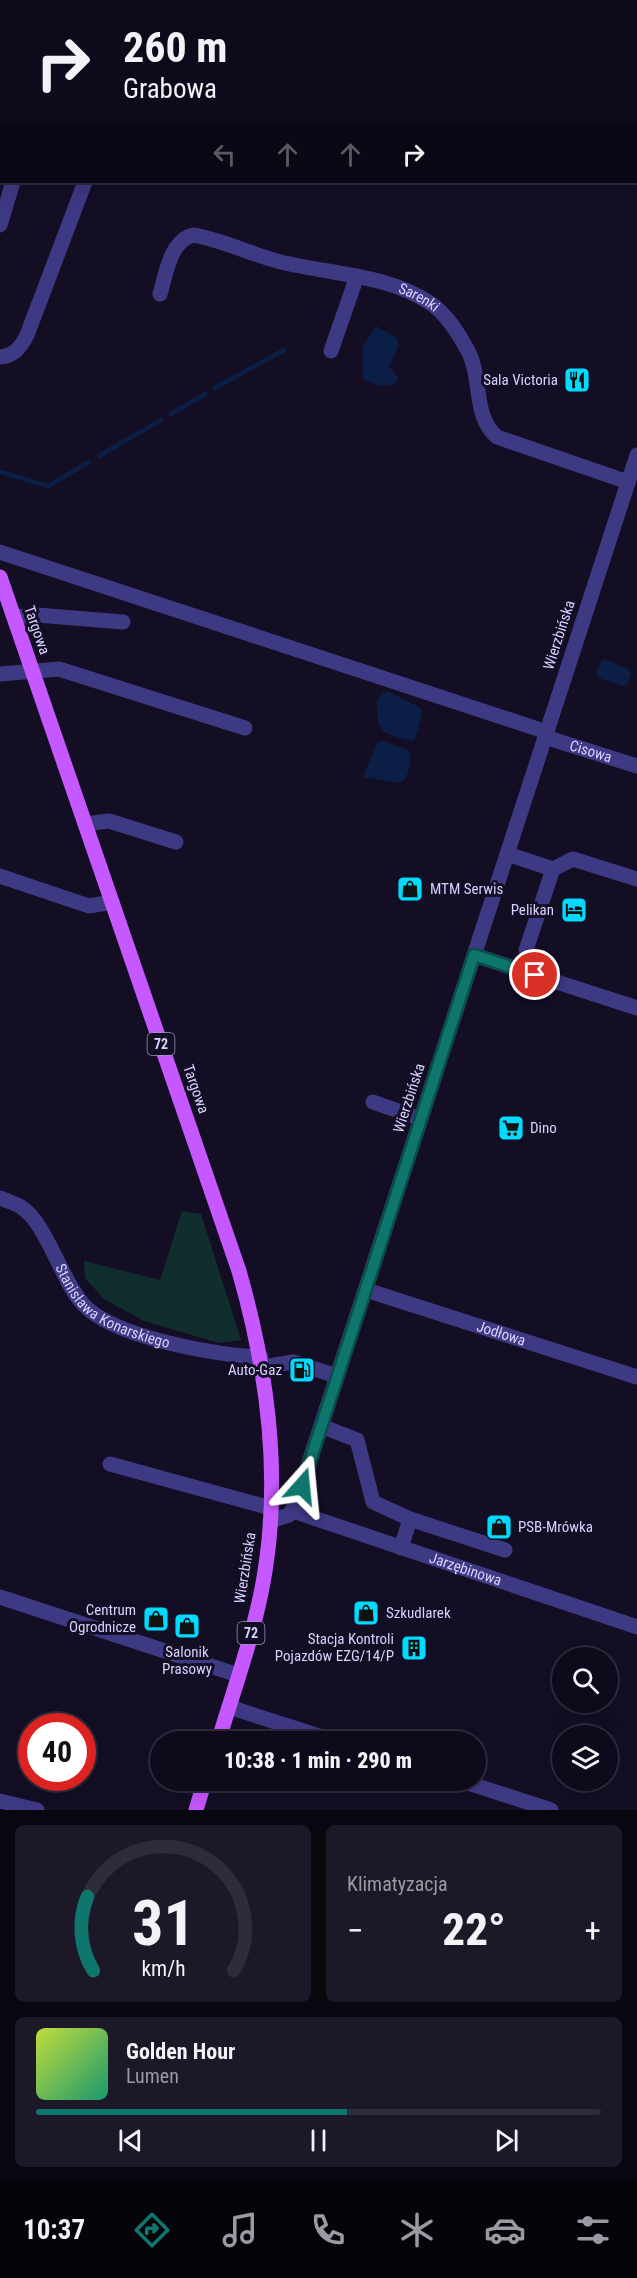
<!DOCTYPE html>
<html lang="pl">
<head>
<meta charset="utf-8">
<style>
  body { margin:0; font-family:"Roboto Condensed",sans-serif; background:#1c1828; color:#f1f3f6; height:100vh; display:flex; flex-direction:column; font-size:22px; white-space:nowrap }
  * { box-sizing:border-box; margin:0 }
  p { font-size:20px; color:#9b9aa3 }
  .icon { flex:none; width:33px; height:33px; fill:none; stroke:currentColor; stroke-width:2; stroke-linecap:round; stroke-linejoin:round }
  .map { position:relative; height:1810px; overflow:hidden }
  .drawer { display:flex; flex-direction:column; gap:15px; padding:15px; background:#08060f; flex:1 }
  .drawer>* { flex:none }
  .top-card { position:absolute; left:0px; top:0px; width:638px; height:183px; box-shadow:0 6px 24px #0002,0 0 0 2px #2e2b3a; background:#0e0a1b; color:#f1f3f6; overflow:hidden }
  .fabs { position:absolute; left:552px; top:1647px; display:grid; gap:12px }
  .fabs a { display:grid; place-items:center; width:66px; height:66px; border-radius:50%; background:#0e0a1b; box-shadow:0 6px 24px #0002,0 0 0 2px #2e2b3a; font-size:30px }
  .speed { position:absolute; left:18px; top:1713px; display:flex; gap:12px; font-size:30px; font-weight:700; text-align:center }
  .speed>* { display:grid; place-content:center; width:78px; height:78px; border-radius:50%; background:#0e0a1b; box-shadow:0 6px 24px #0002,0 0 0 2px #2e2b3a; line-height:1 }
  .speed .limit { border:9px solid #d22; background:#fff; color:#111 }
  .pin { position:absolute; display:grid; place-items:center; width:51px; height:51px; color:#fff; margin:-26px; border:3px solid #fff; border-radius:50%; box-shadow:0 2px 6px #0007 }
  .me { position:absolute; width:66px; margin:-33px; rotate:18deg; stroke-linejoin:round; filter:drop-shadow(0 0 4px #0008) }
  .turn { display:flex; align-items:center; gap:21px; height:126px; padding:0 24px; font-size:27px }
  .turn .icon { width:78px; height:78px; stroke-width:2.5 }
  .turn b { display:block; font-size:42px; line-height:51px }
  .lanes { display:flex; align-items:center; height:57px; padding:0 24px; background:#0003; justify-content:center; gap:30px; direction:ltr }
  .lanes .off { opacity:.35 }
  .big { font-size:45px; font-weight:800; line-height:1.1 }
  .drawer .card { flex:1; display:flex; flex-direction:column; justify-content:center; gap:9px; min-width:0; padding:0 21px; border-radius:9px; background:#1c1828 }
  .drawer .dial { align-items:center; gap:0 }
  .dial svg { height:156px; overflow:visible; fill:none; stroke:#2e2b3a; stroke-width:7; stroke-linecap:round; text-anchor:middle }
  .dial text { fill:#f1f3f6; stroke:none }
  .song { display:flex; align-items:center; gap:18px }
  .cover { width:72px; height:72px; border-radius:9px; background:linear-gradient(135deg,hsl(70 70% 55%),hsl(160 70% 35%)) }
  .played { height:6px; border-radius:3px; background:linear-gradient(90deg,#0f766e 55%,#2e2b3a 55%) }
  .keys { display:flex; justify-content:space-around; direction:ltr }
  .heat { display:flex; justify-content:space-between; align-items:center; font-size:33px; direction:ltr }
  .drawer .tiles { flex:1; display:grid; gap:15px; grid-template-columns:1fr 1fr }
  .card:last-child { grid-column:span 2 }
  .trip { position:absolute; left:150px; top:1731px; width:336px; height:60px; border-radius:30px; background:#0e0a1b; box-shadow:0 6px 24px #0002,0 0 0 2px #2e2b3a; font-weight:800; line-height:60px; text-align:center }
  .tab-bar { display:flex; height:96px; justify-content:space-around; align-items:center; background:#06040b; color:#9b9aa3 }
  .tab-bar .icon { width:42px; height:42px }
  .tab-bar .current { color:#0f766e }
  .tab-bar b { font-size:27px; color:#f1f3f6 }
  .map>svg:first-child { display:block }
  .green { fill:#112e2e }
  .water { fill:#0b1f46 }
  .lines { fill:none; stroke-linecap:round; stroke-linejoin:round }
  .stream { stroke:#0b1f46; stroke-width:4.5 }
  .minor { stroke:#3e3983; stroke-width:15 }
  .major { stroke:#c658ff; stroke-width:15 }
  .route-casing { stroke:#0a4d48; stroke-width:15 }
  .route { stroke:#0f766e; stroke-width:10 }
  .labels { text-anchor:middle; dominant-baseline:central; stroke-width:6; stroke-linejoin:round; paint-order:stroke }
  .shield { fill:#130e24; stroke:#9d96bd; stroke-width:1.5 }
  .shield-label { font-size:14px; font-weight:bold; fill:#d8d1ff }
  .street-label { font-size:15px; fill:#d8d1ff; stroke:#130e24 }
  .poi-label { font-size:15px; fill:#d8d1ff; stroke:#130e24; text-anchor:end }
</style>
</head>
<body>
<div class="map">
<svg width="637" height="1810" viewBox="0 0 637 1810">
  <rect width="100%" height="100%" fill="#130e24"/>
  <path class="green" d="M 182,1211 L 201,1214 L 241,1340 L 219,1343 L 144,1321 L 104,1299 L 85,1278 L 84,1261 L 160,1280 Z"/>
  <path class="water" d="M 376,326 L 397,338 L 399,345 L 389,367 L 398,377 L 395,384 L 381,386 L 363,380 L 363,347 Z
    M 605,659 L 628,669 L 631,673 L 627,685 L 623,686 L 599,678 L 597,672 L 601,661 Z
    M 389,692 L 421,708 L 422,715 L 415,739 L 411,741 C 381,732 376,734 377,700 L 383,693 Z
    M 383,741 L 409,750 C 413,760 409,776 401,783 L 363,777 L 377,743 Z"/>
  <g class="lines">
    <path class="stream" d="M 215,388 L 284,350
      M 171,414 L 205,394
      M 99,456 L 161,420
      M 0,472 L 48,486 L 89,462"/>
    <g class="minor">
      <path d="M 158,0 L 163,2"/>
      <path d="M 393,2 L 393,0"/>
      <path d="M 0,135 L 2,135"/>
      <path d="M 636,156 L 637,156"/>
      <path d="M 0,174 L 2,174"/>
      <path d="M 0,225 L 13,182"/>
      <path id="s1" d="M 160,294 C 166,274 170,241 193,235 C 224,240 254,256 285,263 C 332,274 388,275 430,303 C 446,313 458,333 467,349 C 483,377 472,416 497,437 L 628,482"/>
      <path d="M 331,351 L 357,276"/>
      <path d="M 0,357 C 14,356 21,347 27,335 L 85,182"/>
      <path d="M 0,552 L 547,732"/>
      <path d="M 14,617 L 37,615 L 123,622"/>
      <path d="M 0,674 L 59,669 L 245,728"/>
      <path id="s2" d="M 545,737 L 637,766"/>
      <path d="M 85,824 L 109,821 L 176,842"/>
      <path d="M 507,854 L 553,869 L 573,859 L 637,879"/>
      <path d="M 0,876 L 89,906 L 112,902"/>
      <path d="M 526,950 L 553,869"/>
      <path d="M 474,955 L 637,1008"/>
      <path d="M 373,1102 L 421,1119"/>
      <path id="s3" d="M 0,1198 C 7,1201 15,1203 21,1207 C 46,1222 61,1280 83,1304 C 112,1337 218,1356 261,1357"/>
      <path id="s4" d="M 366,1290 L 637,1377"/>
      <path d="M 263,1367 L 293,1362 L 337,1376"/>
      <path d="M 321,1426 L 357,1440 L 373,1502 L 410,1519 L 401,1548"/>
      <path d="M 110,1464 L 271,1508"/>
      <path id="s5" d="M 293,1511 L 637,1627"/>
      <path d="M 410,1519 L 505,1550"/>
      <path d="M 270,1521 L 289,1515 L 295,1505 L 637,455"/>
      <path d="M 0,1597 L 238,1675"/>
      <path d="M 229,1707 L 338,1742"/>
      <path d="M 459,1780 L 551,1810"/>
      <path d="M 0,1801 L 37,1810"/>
    </g>
    <path class="major" d="M 0,577 L 239,1271 C 268,1372 282,1479 263,1583 C 253,1637 234,1689 218,1742
      M 196,1810 L 205,1780"/>
  </g>
  <g class="lines">
    <defs>
      <path id="route" d="M 302,1486 L 474,955 L 535,975"/>
    </defs>
    <use href="#route" class="route-casing"/>
    <use href="#route" class="route"/>
  </g>
  <defs>
    <symbol id="restaurant-square" viewBox="-11 -11 22 22"><rect x="-9" y="-9" width="18" height="18" rx="4" fill="#00dafc" stroke="#130e24"/><path d="M-5-6h1v4h1v-4h1v4h1v-4h1v5L-1.5 .5V6h-2V.5L-5-1ZM5-6V6H3V1.5H1.5Q1.5-4 5-6Z" fill="#111"/></symbol>
    <symbol id="shop-square" viewBox="-11 -11 22 22"><rect x="-9" y="-9" width="18" height="18" rx="4" fill="#00dafc" stroke="#130e24"/><path d="M-5-2.5h2.3a2.7 3.5 0 0 1 5.4 0H5L5.5 6h-11ZM-1.5-2.5h3a1.5 2.3 0 0 0-3 0Z" fill="#111"/></symbol>
    <symbol id="hotel-square" viewBox="-11 -11 22 22"><rect x="-9" y="-9" width="18" height="18" rx="4" fill="#00dafc" stroke="#130e24"/><path d="M-6-4.5h1.5V1H6V5H4.5V3h-9V5H-6ZM-4 0a1.8 1.8 0 1 1 3.6 0ZM.5 0V-2.5h3Q6-2.5 6 0Z" fill="#111"/></symbol>
    <symbol id="supermarket-square" viewBox="-11 -11 22 22"><rect x="-9" y="-9" width="18" height="18" rx="4" fill="#00dafc" stroke="#130e24"/><path d="M-6-5.5h2.5l.6 2H6L4.5 2H-2.5L-4.4-4H-6ZM-1.5 3.2a1.3 1.3 0 1 0 .1 0ZM3 3.2a1.3 1.3 0 1 0 .1 0Z" fill="#111"/></symbol>
    <symbol id="fuel-square" viewBox="-11 -11 22 22"><rect x="-9" y="-9" width="18" height="18" rx="4" fill="#00dafc" stroke="#130e24"/><path d="M-5.5-6h7V0h2V4h1.3V-2.5L3-4.5l.8-.8L6-3V5H2.5V1h-1V6h-7ZM-4.2-4.7v3.2H.2V-4.7Z" fill="#111"/></symbol>
    <symbol id="building-square" viewBox="-11 -11 22 22"><rect x="-9" y="-9" width="18" height="18" rx="4" fill="#00dafc" stroke="#130e24"/><path d="M-4-6H4V6H1V3H-1V6H-4ZM-2.5-4.3h1.7v1.8h-1.7ZM.8-4.3h1.7v1.8H.8ZM-2.5-1h1.7V.8h-1.7ZM.8-1h1.7V.8H.8Z" fill="#111"/></symbol>
  </defs>
  <g fill-rule="evenodd">
    <use href="#restaurant-square" x="562" y="365" width="30" height="30"/>
    <use href="#shop-square" x="395" y="874" width="30" height="30"/>
    <use href="#hotel-square" x="559" y="895" width="30" height="30"/>
    <use href="#supermarket-square" x="496" y="1113" width="30" height="30"/>
    <use href="#fuel-square" x="287" y="1355" width="30" height="30"/>
    <use href="#shop-square" x="484" y="1512" width="30" height="30"/>
    <use href="#shop-square" x="351" y="1598" width="30" height="30"/>
    <use href="#shop-square" x="141" y="1604" width="30" height="30"/>
    <use href="#shop-square" x="172" y="1611" width="30" height="30"/>
    <use href="#building-square" x="399" y="1633" width="30" height="30"/>
  </g>
  <g class="labels">
    <g class="shield">
      <rect x="147.5" y="1033" width="27" height="22" rx="4.5"/>
      <rect x="237.5" y="1622" width="27" height="22" rx="4.5"/>
    </g>
    <g class="shield-label">
      <text x="161" y="1044">72</text>
      <text x="251" y="1633">72</text>
    </g>
    <g class="street-label">
      <text stroke="none"><textPath href="#s1" startOffset="306">Sarenki</textPath></text>
      <text transform="translate(37 630) rotate(71)">Targowa</text>
      <text transform="translate(559 635) rotate(-72)">Wierzbińska</text>
      <text stroke="none"><textPath href="#s2" startOffset="48">Cisowa</textPath></text>
      <text transform="translate(196 1089) rotate(71)">Targowa</text>
      <text transform="translate(409 1098) rotate(-72)">Wierzbińska</text>
      <text stroke="none"><textPath href="#s3" startOffset="164">Stanisława Konarskiego</textPath></text>
      <text stroke="none"><textPath href="#s4" startOffset="142">Jodłowa</textPath></text>
      <text transform="translate(245 1568) rotate(-81)">Wierzbińska</text>
      <text stroke="none"><textPath href="#s5" startOffset="182">Jarzębinowa</textPath></text>
    </g>
    <g class="poi-label">
      <text x="558" y="380">Sala Victoria</text>
      <text x="430" y="889" text-anchor="start">MTM Serwis</text>
      <text x="554" y="910">Pelikan</text>
      <text x="530" y="1128" text-anchor="start">Dino</text>
      <text x="282" y="1370">Auto-Gaz</text>
      <text x="518" y="1527" text-anchor="start">PSB-Mrówka</text>
      <text x="136" y="1610">Centrum<tspan x="136" dy="17">Ogrodnicze</tspan></text>
      <text x="386" y="1613" text-anchor="start">Szkudlarek</text>
      <text x="394" y="1639">Stacja Kontroli<tspan x="394" dy="17">Pojazdów EZG/14/P</tspan></text>
      <text x="187" y="1652" text-anchor="middle">Salonik<tspan x="187" dy="17">Prasowy</tspan></text>
    </g>
  </g>
</svg>
<div class="fabs">
<a><svg class="icon" aria-label="search" viewBox="0 0 24 24"><circle cx="10" cy="10" r="6"/><path d="M15 15l6 6"/></svg></a>
<a><svg class="icon" aria-label="layers" viewBox="0 0 24 24"><path d="M12 4l9 5-9 5-9-5zM3 14l9 5 9-5"/></svg></a>
</div>
<div class="speed"><div class="limit">40</div></div>
<div class="pin" style="left:535px;top:975px;background:#d93025"><svg class="icon" aria-label="arrive" viewBox="0 0 24 24"><path d="M6 21V4h12l-3 4 3 4H6"/></svg></div>
<svg class="me" style="left:302px;top:1486px" viewBox="-20 -20 40 40"><path d="M0-17L14 15 0 8-14 15z" fill="#0f766e" stroke="#fff" stroke-width="4"/></svg>
<div class="trip">10:38 · 1 min · 290 m</div>
<div class="top-card">
<div class="turn"><svg class="icon" aria-label="right" viewBox="0 0 24 24"><path d="M7 20v-9h11M14 6l5 5-5 5"/></svg><div><b>260 m</b>Grabowa</div></div>
<div class="lanes"><svg class="icon off" aria-label="left" viewBox="0 0 24 24"><path d="M17 20v-9H6M10 6l-5 5 5 5"/></svg><svg class="icon off" aria-label="ahead" viewBox="0 0 24 24"><path d="M12 20V5M6 11l6-6 6 6"/></svg><svg class="icon off" aria-label="ahead" viewBox="0 0 24 24"><path d="M12 20V5M6 11l6-6 6 6"/></svg><svg class="icon" aria-label="right" viewBox="0 0 24 24"><path d="M7 20v-9h11M14 6l5 5-5 5"/></svg></div>
</div>
</div>
<section class="drawer">
<div class="tiles">
<div class="card dial"><svg viewBox="0 0 100 80">
<path d="M14 69A42 42 0 1 1 86 69"/>
<path d="M14 69A42 42 0 0 1 11 31" stroke="#0f766e"/>
<text x="50" y="56" font-size="32" font-weight="700">31</text>
<text x="50" y="72" font-size="11">km/h</text>
</svg></div>
<div class="card"><p>Klimatyzacja</p>
<div class="heat"><a>−</a><b class="big">22°</b><a>+</a></div>
</div>
<div class="card">
<div class="song"><i class="cover"></i><div><b>Golden Hour</b><p>Lumen</p></div></div>
<div class="played"></div>
<div class="keys"><svg class="icon" aria-label="previous" viewBox="0 0 24 24"><path d="M18 5L8 12l10 7zM5 5v14"/></svg><svg class="icon" aria-label="pause" viewBox="0 0 24 24"><path d="M8 5v14M16 5v14"/></svg><svg class="icon" aria-label="next" viewBox="0 0 24 24"><path d="M6 5l10 7-10 7zM19 5v14"/></svg></div>
</div>
</div>
</section>
<nav class="tab-bar">
<b>10:37</b>
<svg class="icon current" aria-label="directions" viewBox="0 0 24 24"><path d="M12 3l9 9-9 9-9-9zM9 14v-3h6M13 9l2 2-2 2"/></svg>
<svg class="icon" aria-label="music" viewBox="0 0 24 24"><path d="M9 18V5l10-2v13"/><circle cx="6" cy="18" r="3"/><circle cx="16" cy="16" r="3"/></svg>
<svg class="icon" aria-label="phone" viewBox="0 0 24 24"><path d="M5 4h4l2 5-3 2q2 4 5 5l2-3 5 2v4C11 20 4 13 5 4z"/></svg>
<svg class="icon" aria-label="climate" viewBox="0 0 24 24"><path d="M12 3v18M4 7l16 10M4 17L20 7"/></svg>
<svg class="icon" aria-label="car" viewBox="0 0 24 24"><path d="M5 17H2v-5l4-1 3-4h7l3 4 3 1v5h-3M9 17h6M6 11h13"/><circle cx="7" cy="17" r="2"/><circle cx="17" cy="17" r="2"/></svg>
<svg class="icon" aria-label="filters" viewBox="0 0 24 24"><path d="M4 7h16M4 17h16"/><circle cx="9" cy="7" r="2"/><circle cx="15" cy="17" r="2"/></svg>
</nav>
</body>
</html>
